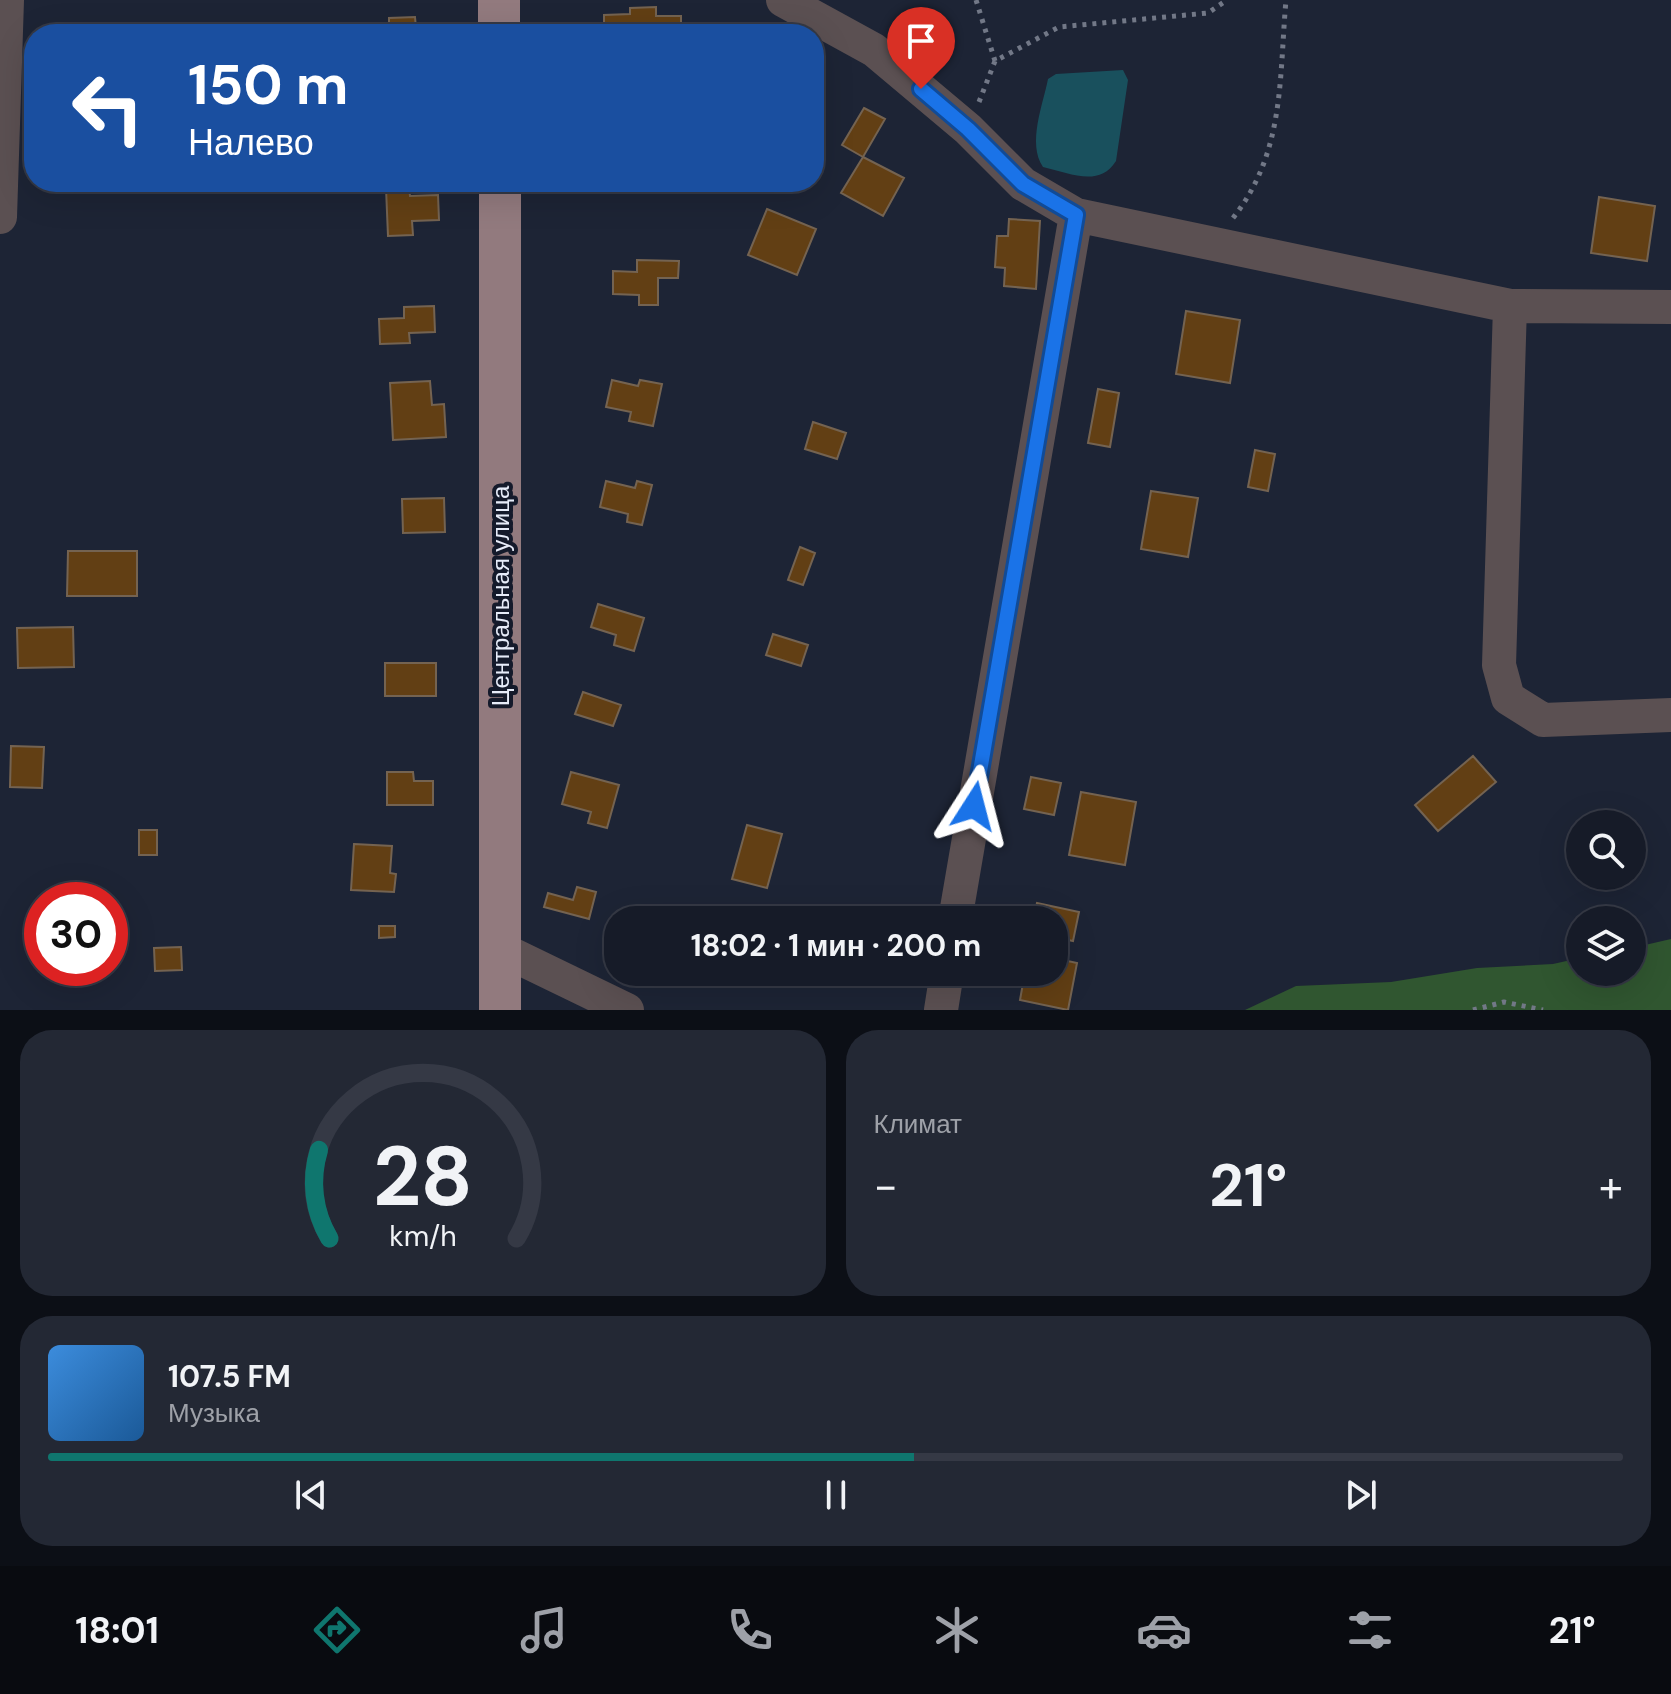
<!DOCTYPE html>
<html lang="ru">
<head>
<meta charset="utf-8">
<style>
  body { margin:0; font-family:"DM Sans",sans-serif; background:#232834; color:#f1f3f6; height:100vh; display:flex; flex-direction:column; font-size:30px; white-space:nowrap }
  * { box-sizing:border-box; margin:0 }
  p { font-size:26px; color:#9ea1a8 }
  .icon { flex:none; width:44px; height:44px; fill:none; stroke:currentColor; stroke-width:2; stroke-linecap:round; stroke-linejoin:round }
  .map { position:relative; height:1010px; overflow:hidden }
  .drawer { display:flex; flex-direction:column; gap:20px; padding:20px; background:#0c0f16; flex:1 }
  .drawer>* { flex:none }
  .top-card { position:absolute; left:24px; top:24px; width:800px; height:168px; border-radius:32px; box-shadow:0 8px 32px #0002,0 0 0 2px #353945; background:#1a4fa0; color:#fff; overflow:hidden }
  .fabs { position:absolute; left:1566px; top:810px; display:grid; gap:16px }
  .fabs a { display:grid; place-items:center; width:80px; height:80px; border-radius:50%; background:#161b28; box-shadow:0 8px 32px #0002,0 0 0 2px #353945; font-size:40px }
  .speed { position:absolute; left:24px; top:882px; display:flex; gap:16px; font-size:40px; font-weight:700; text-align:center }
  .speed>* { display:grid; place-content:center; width:104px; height:104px; border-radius:50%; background:#161b28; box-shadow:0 8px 32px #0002,0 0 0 2px #353945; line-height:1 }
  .speed .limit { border:12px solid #d22; background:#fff; color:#111 }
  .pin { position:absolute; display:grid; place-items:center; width:68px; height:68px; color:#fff; margin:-82px -34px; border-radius:50% 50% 50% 0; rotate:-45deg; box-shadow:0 0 8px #0007 }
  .pin .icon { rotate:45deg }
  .me { position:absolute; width:88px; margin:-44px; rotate:9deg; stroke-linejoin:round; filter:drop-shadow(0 0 6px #0008) }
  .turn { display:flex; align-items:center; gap:28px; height:168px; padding:0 32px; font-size:36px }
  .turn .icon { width:104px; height:104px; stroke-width:2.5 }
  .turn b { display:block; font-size:56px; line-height:68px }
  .big { font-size:60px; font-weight:700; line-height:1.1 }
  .drawer .tile { flex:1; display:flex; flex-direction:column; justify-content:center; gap:12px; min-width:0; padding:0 28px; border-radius:32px; background:#232834 }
  .drawer .dial { align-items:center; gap:0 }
  .dial svg { height:208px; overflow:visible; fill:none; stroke:#353945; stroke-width:7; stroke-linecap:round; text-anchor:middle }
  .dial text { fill:#f1f3f6; stroke:none }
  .song { display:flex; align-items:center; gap:24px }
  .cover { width:96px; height:96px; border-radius:12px; background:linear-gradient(135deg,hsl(210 70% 55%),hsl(210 70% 35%)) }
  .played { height:8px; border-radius:4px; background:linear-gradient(90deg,#0f766e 55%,#353945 55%) }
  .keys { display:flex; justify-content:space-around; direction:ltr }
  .heat { display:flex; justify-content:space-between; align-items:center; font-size:44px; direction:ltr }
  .drawer .tiles { flex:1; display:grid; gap:20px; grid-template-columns:1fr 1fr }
  .tile:last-child { grid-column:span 2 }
  .trip { position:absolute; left:604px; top:906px; width:464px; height:80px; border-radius:32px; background:#161b28; box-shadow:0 8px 32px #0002,0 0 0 2px #353945; font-weight:700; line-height:80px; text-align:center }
  .tab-bar { display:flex; height:128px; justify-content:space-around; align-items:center; background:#090b10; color:#9ea1a8 }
  .tab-bar .icon { width:56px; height:56px }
  .tab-bar .selected { color:#0f766e }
  .tab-bar b { font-size:36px; color:#f1f3f6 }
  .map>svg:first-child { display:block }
  .forest { fill:#305630 }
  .water { fill:#19505d }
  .building { fill:#623f14; stroke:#746351; stroke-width:2 }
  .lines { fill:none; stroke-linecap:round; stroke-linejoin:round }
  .path { stroke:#727887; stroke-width:5; stroke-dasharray:4 6; stroke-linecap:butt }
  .minor { stroke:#5b5052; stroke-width:34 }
  .major { stroke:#927a7e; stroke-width:42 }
  .route-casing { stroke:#114b97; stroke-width:20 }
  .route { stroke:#1a73e8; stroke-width:14 }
  .labels { text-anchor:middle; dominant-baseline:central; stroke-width:8; stroke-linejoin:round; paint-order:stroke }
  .street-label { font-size:24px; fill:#e7ecf9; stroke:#141a2b }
</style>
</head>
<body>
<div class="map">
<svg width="1671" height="1010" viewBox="0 0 1671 1010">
  <rect width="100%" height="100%" fill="#1d2435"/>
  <path class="forest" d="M 1671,939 L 1671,1010 L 1245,1010 L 1296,986 L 1391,982 L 1477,968 L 1553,964 L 1580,958 L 1580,972 L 1632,972 L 1632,948 Z"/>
  <path class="water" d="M 1123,70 L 1128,80 L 1116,161 C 1099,188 1070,173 1043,167 C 1027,143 1043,105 1048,79 L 1056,74 Z"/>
  <path class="building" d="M 656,7 L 656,16 L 681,16 L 681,34 L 604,34 L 604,15 L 630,14 L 630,8 Z
    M 415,17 L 416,28 L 432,27 L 432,34 L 379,34 L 379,29 L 389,28 L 389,18 Z
    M 864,108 L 885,119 L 863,157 L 842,145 Z
    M 863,157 L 904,178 L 883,216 L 841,193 Z
    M 607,182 L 648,182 L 624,183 L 624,189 L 607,189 Z
    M 409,187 L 410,196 L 438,195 L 439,220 L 412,221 L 413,235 L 388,236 L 386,188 Z
    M 1599,197 L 1655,206 L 1647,261 L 1591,253 Z
    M 767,209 L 816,229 L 797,275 L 748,255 Z
    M 1009,219 L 1040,221 L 1036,289 L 1004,286 L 1005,268 L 995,267 L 997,236 L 1008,236 Z
    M 637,260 L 679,261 L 678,278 L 658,278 L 658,305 L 639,305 L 639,295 L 613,294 L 613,271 L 637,272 Z
    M 434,306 L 435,332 L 409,333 L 410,343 L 380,344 L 379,319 L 404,318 L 404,307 Z
    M 1186,311 L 1240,320 L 1230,383 L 1176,374 Z
    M 612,380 L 638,386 L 640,380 L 662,384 L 653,426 L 629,421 L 631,412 L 606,407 Z
    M 430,381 L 432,405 L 444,404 L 446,437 L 393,440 L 390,383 Z
    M 1098,389 L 1119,393 L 1110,447 L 1088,443 Z
    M 813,422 L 846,433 L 837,459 L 805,449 Z
    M 1255,450 L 1275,454 L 1268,491 L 1248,487 Z
    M 606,481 L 635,488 L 637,481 L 652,485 L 642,525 L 627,522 L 628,514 L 600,507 Z
    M 1151,491 L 1198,498 L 1188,557 L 1141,549 Z
    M 444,498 L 445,532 L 403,533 L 402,499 Z
    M 800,547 L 815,553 L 803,585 L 788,580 Z
    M 68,551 L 137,551 L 137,596 L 67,596 Z
    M 598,604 L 644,618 L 634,651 L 614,645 L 616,635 L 591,627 Z
    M 73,627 L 74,667 L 18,668 L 17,628 Z
    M 773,634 L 808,645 L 801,666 L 766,655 Z
    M 385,663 L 436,663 L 436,696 L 385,696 Z
    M 583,692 L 621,705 L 613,726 L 575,714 Z
    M 11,746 L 44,747 L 42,788 L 10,787 Z
    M 1473,756 L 1496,782 L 1438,831 L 1415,805 Z
    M 387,772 L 413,772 L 414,781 L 433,781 L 433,805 L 387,805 Z
    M 571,772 L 619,785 L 607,828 L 588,823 L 591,812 L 562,804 Z
    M 1031,777 L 1061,783 L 1054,815 L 1024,809 Z
    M 1081,792 L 1136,802 L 1125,865 L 1069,855 Z
    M 747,825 L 782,834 L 767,888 L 732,879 Z
    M 139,830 L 157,830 L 157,855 L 139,855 Z
    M 354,844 L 392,846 L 390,873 L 396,874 L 394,892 L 351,890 Z
    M 577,887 L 596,892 L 589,919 L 544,907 L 548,893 L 573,900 Z
    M 1037,903 L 1079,912 L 1073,941 L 1054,937 L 1054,920 L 1033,920 Z
    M 379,926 L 395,926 L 395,937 L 379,938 Z
    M 181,947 L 182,970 L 155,971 L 154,948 Z
    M 1054,958 L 1077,963 L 1068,1010 L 1020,1000 L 1025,972 L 1054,972 Z"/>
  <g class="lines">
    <path class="path" d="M 976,0 L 995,61
      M 979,102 L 995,61 L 1059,27 L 1208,13 L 1227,0
      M 1233,218 C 1285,152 1279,79 1286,0
      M 1473,1010 L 1504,1002 L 1543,1010"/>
    <path class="minor" d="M 783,0 L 874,50 L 968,129 L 1023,184 L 1076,215 L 1510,306 L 1671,307
      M 0,217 L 7,0
      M 1510,306 L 1499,665 L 1508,698 L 1543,720 L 1671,715
      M 955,920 L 1076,215
      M 499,948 L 627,1010
      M 941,1010 L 947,972"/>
    <path class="major" d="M 499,0 L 499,34
      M 500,1010 L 500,182"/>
  </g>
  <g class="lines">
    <defs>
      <path id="route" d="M 921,89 L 968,129 L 1023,184 L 1076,215 L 974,806"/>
    </defs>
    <use href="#route" class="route-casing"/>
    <use href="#route" class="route"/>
  </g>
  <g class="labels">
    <g class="street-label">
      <text transform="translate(500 596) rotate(-90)">Центральная улица</text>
    </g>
  </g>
</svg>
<div class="fabs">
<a><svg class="icon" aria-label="search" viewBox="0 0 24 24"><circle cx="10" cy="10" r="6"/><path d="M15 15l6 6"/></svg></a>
<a><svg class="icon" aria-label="layers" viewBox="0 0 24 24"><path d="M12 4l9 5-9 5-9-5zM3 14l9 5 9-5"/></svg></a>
</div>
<div class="speed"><div class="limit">30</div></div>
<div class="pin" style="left:921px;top:89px;background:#d93025"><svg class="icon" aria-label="arrive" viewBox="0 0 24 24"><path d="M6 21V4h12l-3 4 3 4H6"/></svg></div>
<svg class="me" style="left:974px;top:806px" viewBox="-20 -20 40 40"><path d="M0-17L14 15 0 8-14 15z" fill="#1a73e8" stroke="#fff" stroke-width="4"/></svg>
<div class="trip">18:02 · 1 мин · 200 m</div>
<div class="top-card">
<div class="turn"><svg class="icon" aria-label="left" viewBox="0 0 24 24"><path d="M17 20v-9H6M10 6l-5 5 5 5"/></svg><div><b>150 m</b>Налево</div></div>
</div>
</div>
<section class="drawer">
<div class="tiles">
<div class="tile dial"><svg viewBox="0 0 100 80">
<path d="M14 69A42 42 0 1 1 86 69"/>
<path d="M14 69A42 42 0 0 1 10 35" stroke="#0f766e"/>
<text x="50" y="56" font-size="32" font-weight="700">28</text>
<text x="50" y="72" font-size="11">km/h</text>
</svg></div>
<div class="tile"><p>Климат</p>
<div class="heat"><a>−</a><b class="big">21°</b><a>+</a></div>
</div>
<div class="tile">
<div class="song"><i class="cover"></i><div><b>107.5 FM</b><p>Музыка</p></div></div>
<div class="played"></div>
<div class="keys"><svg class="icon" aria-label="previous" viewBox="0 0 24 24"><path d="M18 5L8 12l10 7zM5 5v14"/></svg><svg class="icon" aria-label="pause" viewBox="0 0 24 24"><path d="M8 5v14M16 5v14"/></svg><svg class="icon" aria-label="next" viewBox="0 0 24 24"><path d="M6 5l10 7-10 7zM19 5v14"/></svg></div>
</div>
</div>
</section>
<nav class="tab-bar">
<b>18:01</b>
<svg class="icon selected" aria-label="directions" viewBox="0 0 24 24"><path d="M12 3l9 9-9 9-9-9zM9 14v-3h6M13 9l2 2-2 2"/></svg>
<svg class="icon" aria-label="music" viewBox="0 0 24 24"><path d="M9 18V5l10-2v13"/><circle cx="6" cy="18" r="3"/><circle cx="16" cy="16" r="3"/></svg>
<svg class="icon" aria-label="phone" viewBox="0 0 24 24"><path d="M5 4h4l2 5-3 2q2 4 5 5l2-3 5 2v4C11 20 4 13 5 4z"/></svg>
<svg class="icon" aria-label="climate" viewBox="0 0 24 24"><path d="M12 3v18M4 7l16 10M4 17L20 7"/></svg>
<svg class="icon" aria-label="car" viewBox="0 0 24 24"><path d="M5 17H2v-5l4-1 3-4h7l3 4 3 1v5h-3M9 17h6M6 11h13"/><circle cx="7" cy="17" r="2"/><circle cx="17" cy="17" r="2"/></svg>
<svg class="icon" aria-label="filters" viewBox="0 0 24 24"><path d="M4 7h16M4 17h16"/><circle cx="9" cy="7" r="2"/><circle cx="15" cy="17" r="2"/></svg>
<b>21°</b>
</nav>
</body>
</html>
